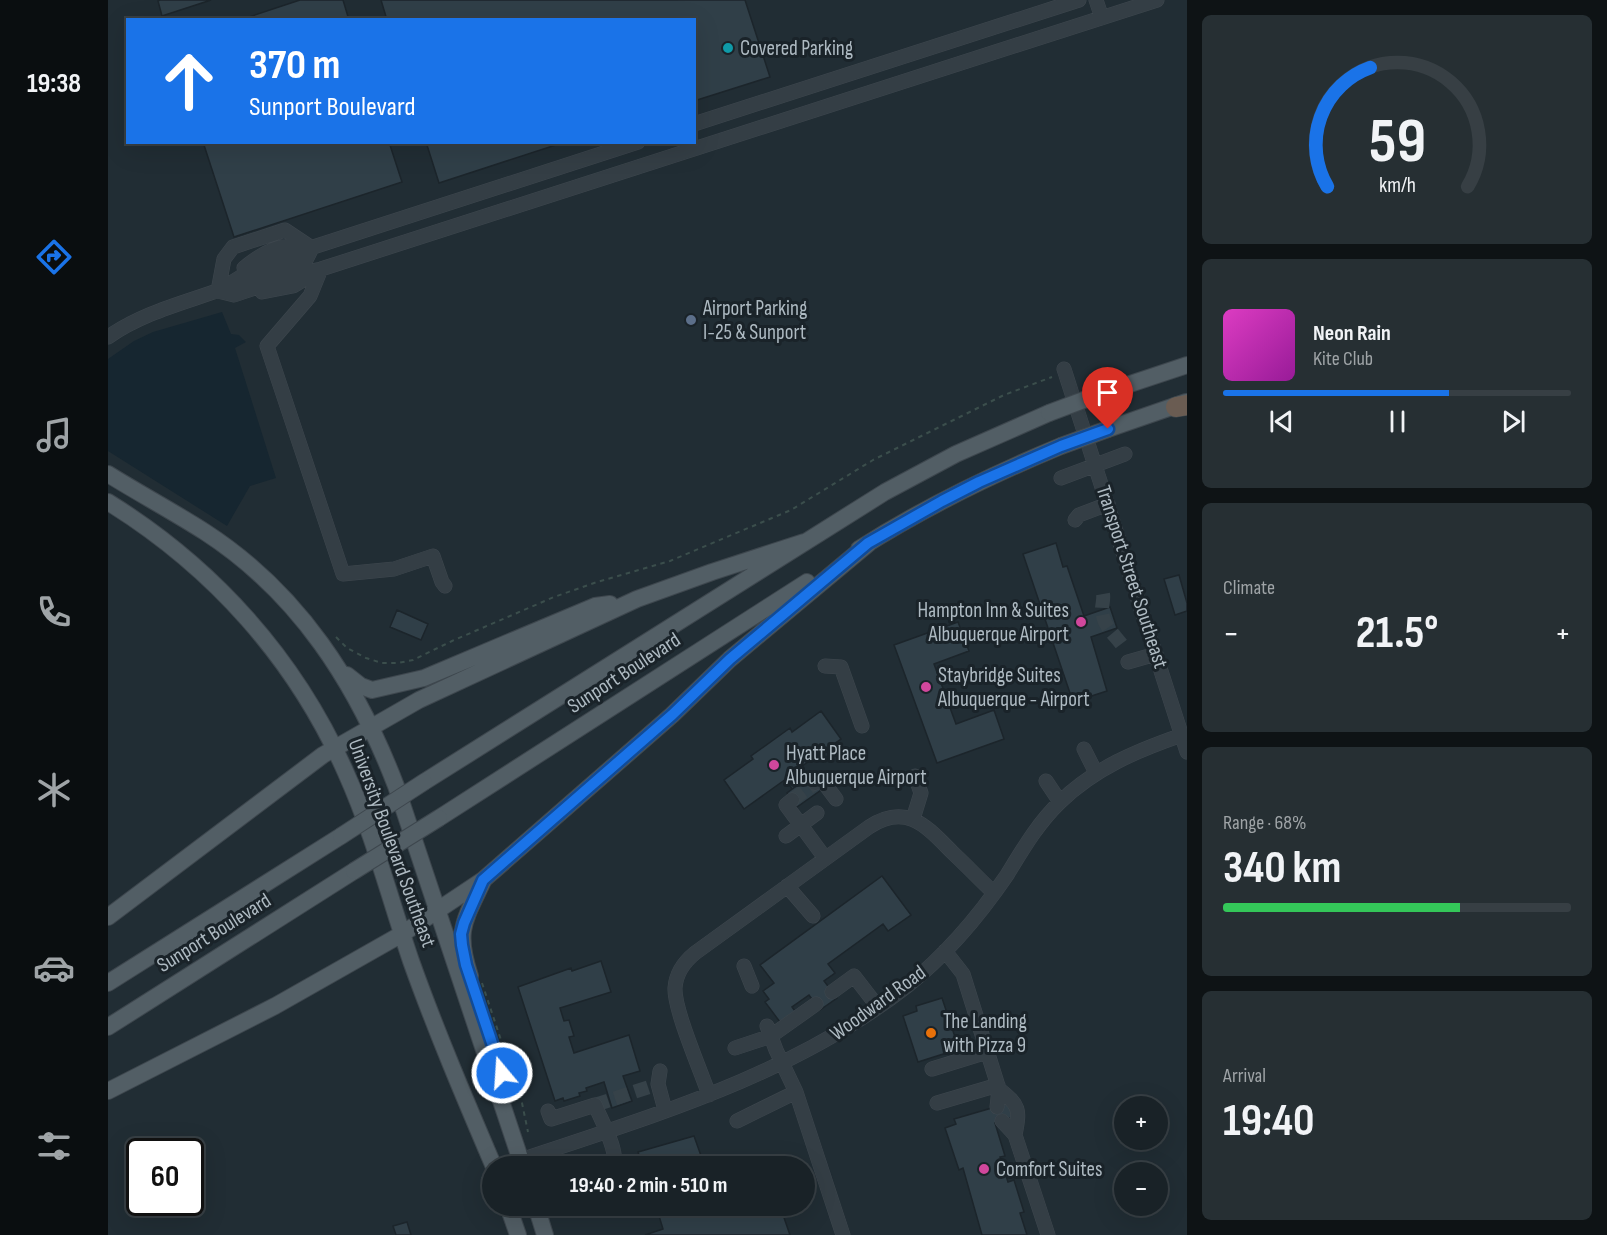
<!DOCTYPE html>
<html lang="en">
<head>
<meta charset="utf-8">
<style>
  body { margin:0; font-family:"Sofia Sans Condensed",sans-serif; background:#262f33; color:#f1f3f6; height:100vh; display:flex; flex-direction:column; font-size:22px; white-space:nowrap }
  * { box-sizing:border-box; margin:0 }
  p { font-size:20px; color:#9fa4a7 }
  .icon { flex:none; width:33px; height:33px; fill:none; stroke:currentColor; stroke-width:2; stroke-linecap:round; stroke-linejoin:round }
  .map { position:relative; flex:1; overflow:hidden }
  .drawer { display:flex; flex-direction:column; gap:15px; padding:15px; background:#0e1315; width:420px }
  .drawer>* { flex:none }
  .banner { position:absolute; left:18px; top:18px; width:570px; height:126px; border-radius:0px; box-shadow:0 6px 24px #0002,0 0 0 2px #373f44; background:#1a73e8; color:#fff; overflow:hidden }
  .tools { position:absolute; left:1006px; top:1096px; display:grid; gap:12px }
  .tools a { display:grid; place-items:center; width:54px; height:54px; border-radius:50%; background:#192227; box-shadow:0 6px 24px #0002,0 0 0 2px #373f44; font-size:30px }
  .speed { position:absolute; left:18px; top:1138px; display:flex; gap:12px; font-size:30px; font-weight:700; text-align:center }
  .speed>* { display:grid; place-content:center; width:78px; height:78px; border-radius:50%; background:#192227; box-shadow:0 6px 24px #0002,0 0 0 2px #373f44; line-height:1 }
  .speed .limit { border:3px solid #111; border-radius:9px; background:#fff; color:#111 }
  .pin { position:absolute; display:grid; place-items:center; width:51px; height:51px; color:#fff; margin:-62px -26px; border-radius:50% 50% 50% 0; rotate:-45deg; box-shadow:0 0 6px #0007 }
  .pin .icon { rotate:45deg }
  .me { position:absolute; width:66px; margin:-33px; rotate:342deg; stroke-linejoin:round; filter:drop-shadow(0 0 4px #0008) }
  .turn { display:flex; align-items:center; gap:21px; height:126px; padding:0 24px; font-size:27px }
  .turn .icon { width:78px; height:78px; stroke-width:2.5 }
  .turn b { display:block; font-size:42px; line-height:51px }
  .big { font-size:45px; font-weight:700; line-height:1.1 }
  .drawer .widget { flex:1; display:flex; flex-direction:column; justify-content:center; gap:9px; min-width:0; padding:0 21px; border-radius:9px; background:#262f33 }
  .drawer .dial { align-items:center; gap:0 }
  .dial svg { height:156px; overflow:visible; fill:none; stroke:#373f44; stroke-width:7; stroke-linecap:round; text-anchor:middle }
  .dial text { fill:#f1f3f6; stroke:none }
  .song { display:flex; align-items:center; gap:18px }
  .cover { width:72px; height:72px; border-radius:9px; background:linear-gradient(135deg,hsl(310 70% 55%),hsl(300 70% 35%)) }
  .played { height:6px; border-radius:3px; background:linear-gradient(90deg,#1a73e8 65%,#373f44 65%) }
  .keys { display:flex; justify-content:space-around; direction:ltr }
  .heat { display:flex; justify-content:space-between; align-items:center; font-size:33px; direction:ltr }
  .charge { height:9px; border-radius:4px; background:linear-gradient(90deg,#34c759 68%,#373f44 0) }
  .trip { position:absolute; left:374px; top:1156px; width:333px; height:60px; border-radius:30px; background:#192227; box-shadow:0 6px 24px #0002,0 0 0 2px #373f44; font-weight:700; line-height:60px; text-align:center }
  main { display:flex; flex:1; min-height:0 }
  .dock { display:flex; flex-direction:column; width:108px; justify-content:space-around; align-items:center; background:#0a0e10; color:#9fa4a7 }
  .dock .icon { width:42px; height:42px }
  .dock .on { color:#1a73e8 }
  .dock b { font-size:27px; color:#f1f3f6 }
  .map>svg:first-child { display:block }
  .water { fill:#162630 }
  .building { fill:#303f48; stroke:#1c252b; stroke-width:1.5 }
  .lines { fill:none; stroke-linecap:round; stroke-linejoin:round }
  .minor-tunnel { stroke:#364249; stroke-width:14; stroke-dasharray:14 7; stroke-linecap:butt }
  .minor-casing { stroke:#3e474e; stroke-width:15 }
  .major-casing { stroke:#3e474e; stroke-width:18 }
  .highway-casing { stroke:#3f494f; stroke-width:21 }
  .path { stroke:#3b4e4c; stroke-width:2; stroke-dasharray:4.5 4.5; stroke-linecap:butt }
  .minor { stroke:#343e45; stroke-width:14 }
  .major { stroke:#525e65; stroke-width:16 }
  .highway { stroke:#6a5c52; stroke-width:20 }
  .major-bridge-casing { stroke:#3e474e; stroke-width:18; stroke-linecap:butt }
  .major-bridge { stroke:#525e65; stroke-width:16 }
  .route-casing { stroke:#114b97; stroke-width:15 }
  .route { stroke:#1a73e8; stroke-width:10 }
  .culture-dot { fill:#0f9aa8; stroke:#1a2329; stroke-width:2 }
  .service-dot { fill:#5c6f8a; stroke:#1a2329; stroke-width:2 }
  .hotel-dot { fill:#d1479c; stroke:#1a2329; stroke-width:2 }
  .food-dot { fill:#e8710a; stroke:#1a2329; stroke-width:2 }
  .labels { text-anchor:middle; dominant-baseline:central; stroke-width:6; stroke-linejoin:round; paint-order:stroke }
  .poi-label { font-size:21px; fill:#aebac2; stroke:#1a2329; text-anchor:start }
  .street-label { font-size:21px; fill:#aebac2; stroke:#1a2329 }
</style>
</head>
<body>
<main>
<nav class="dock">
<b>19:38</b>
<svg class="icon on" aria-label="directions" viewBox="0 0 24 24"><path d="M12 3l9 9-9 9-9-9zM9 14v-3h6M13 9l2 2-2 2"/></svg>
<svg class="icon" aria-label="music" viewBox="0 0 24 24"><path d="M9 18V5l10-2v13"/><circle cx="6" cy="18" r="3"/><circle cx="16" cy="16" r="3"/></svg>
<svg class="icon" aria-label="phone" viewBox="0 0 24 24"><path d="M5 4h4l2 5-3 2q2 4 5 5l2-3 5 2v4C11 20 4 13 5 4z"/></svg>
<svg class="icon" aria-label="climate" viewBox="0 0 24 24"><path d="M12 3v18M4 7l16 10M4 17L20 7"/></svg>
<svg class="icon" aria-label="car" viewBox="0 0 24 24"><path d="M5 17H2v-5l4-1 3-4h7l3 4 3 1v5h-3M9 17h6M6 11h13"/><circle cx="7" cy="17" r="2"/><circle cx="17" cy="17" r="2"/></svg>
<svg class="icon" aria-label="filters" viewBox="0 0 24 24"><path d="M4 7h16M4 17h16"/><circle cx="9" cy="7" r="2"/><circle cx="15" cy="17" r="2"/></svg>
</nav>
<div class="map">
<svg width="1079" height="1235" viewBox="0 0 1079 1235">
  <rect width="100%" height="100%" fill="#212d34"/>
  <path class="water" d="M 114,312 L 123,334 L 131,335 L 138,342 L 127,348 L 168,478 L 142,486 L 119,526 L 0,451 L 0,359 L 26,341 L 45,332 Z"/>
  <path class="building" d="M 52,0 L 103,0 L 54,16 L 50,1 Z
    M 192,0 L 235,0 L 241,20 L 132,20 Z
    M 273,0 L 637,0 L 662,77 L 586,101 L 586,20 L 279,20 Z
    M 95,142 L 281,142 L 294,182 L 126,237 Z
    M 318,142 L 457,142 L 331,183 Z
    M 948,543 L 955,567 L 959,566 L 976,616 L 1002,607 L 1009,628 L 983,637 L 999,691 L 965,702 L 915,554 Z
    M 1071,575 L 1079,603 L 1079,611 L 1067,615 L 1056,579 Z
    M 289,610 L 320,624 L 313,640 L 282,627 Z
    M 850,622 L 861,651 L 826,664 L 848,724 L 886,710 L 896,739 L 829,763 L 786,645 Z
    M 713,711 L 733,739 L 687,771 L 695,782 L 684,789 L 678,779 L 636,809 L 616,780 L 645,759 L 643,756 L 682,728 L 684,732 Z
    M 702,776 L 713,790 L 689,807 L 679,793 Z
    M 774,876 L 803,915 L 780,931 L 775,924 L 720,964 L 727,973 L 716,981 L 729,998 L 712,1010 L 701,995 L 684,1007 L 687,1011 L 672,1022 L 657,1002 L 661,999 L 655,991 L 666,983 L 652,965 Z
    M 493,961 L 503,992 L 452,1008 L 456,1021 L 461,1020 L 466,1036 L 461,1037 L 466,1053 L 521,1035 L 532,1071 L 515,1076 L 524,1101 L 504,1108 L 496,1082 L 478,1088 L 479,1091 L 471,1093 L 472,1096 L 456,1101 L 455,1098 L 447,1101 L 410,987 L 463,968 L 464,971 Z
    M 834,998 L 851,1049 L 810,1062 L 795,1016 L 809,1011 L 808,1006 Z
    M 901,1103 L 906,1117 L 887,1123 L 897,1156 L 892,1157 L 900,1182 L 906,1180 L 916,1212 L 912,1213 L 919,1235 L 874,1235 L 855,1168 L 851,1170 L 837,1128 L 848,1124 L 846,1119 Z
    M 586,1136 L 597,1167 L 535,1167 L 530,1152 Z
    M 548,1206 L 672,1206 L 682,1235 L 537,1235 L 555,1229 Z
    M 299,1222 L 303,1235 L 288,1235 L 285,1226 Z"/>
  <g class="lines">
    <path class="minor-tunnel" d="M 995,594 C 996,600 994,604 994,609 C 994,625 1006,634 1014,645
      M 684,800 L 707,783
      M 487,1105 L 550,1084"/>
    <defs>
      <path id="minor" d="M 988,0 L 994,18
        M 586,124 L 971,0
        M 136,268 C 155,252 172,243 197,247
        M 213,269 L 202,296 L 159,346 L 235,574 L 286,569 L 325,556 L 334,582 L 337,586
        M 138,281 L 197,262 L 204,248
        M 110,291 L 126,295 L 185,275 L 213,269 L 1049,0
        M 110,291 L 150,266 L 187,253 L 530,142
        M 110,291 L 116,259 L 125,247 L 177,230 L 204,248
        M 154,292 L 185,286 L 203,275
        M 0,337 C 36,312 76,303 117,288
        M 956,369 L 1079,752
        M 953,478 L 1017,454
        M 967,520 L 971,515 L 1000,504
        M 1020,662 L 1048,654
        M 717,666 L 733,667 L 754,726
        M 976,749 L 988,773
        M 938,781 L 952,802
        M 707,783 L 713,779 L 728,799
        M 684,800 L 678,805 L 717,858
        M 805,819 L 813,793 L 807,776
        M 678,836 L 709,813
        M 679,886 L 705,916
        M 837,951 L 855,974 L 891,1089 L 889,1107
        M 636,966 L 644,986
        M 724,992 L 746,976 L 770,1007
        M 659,1026 L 668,1050 L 688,1092 L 735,1235
        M 627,1048 L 663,1036 L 708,1004
        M 824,1069 L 879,1052
        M 552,1071 L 550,1084 L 557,1110
        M 891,1089 C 912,1106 912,1109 907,1135
        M 601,1095 C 593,1071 566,1010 567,988 C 568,973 576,962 587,953 L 761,827 C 799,802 819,827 845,853 C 859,866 872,880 886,893
        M 829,1103 L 890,1085
        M 440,1111 L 443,1119 L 487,1105 C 493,1120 512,1153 505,1167
        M 629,1121 L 688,1092
        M 894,1121 L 907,1135 L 940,1235
        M 392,1167 C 533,1119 680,1079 799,986 C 838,955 871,916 899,875 C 915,849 930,823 952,802 C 987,768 1028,751 1074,735"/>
      <path id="major" d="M 989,395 L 1079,365
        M 1000,429 L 1078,402
        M 0,474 C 32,494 66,512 97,532 C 191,593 249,684 288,786 L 415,1167
        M 0,502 C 105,567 188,659 238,773 C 265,833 282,899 303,961 C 328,1031 357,1099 386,1167
        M 751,549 C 815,508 883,475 953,446
        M 239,675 L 253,686 L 264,690 L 316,678 L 487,606 L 502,604
        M 316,782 L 777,492 L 848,454 L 941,413
        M 331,818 L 699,582
        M 0,917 L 215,755 L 311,700 L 529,599 L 604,572 L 696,542
        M 362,976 C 347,931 356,921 375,881
        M 0,983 L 233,836
        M 0,1027 L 246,871
        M 0,1091 L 167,1006 L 294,934 L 375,880 L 564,715 L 622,659 L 761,543
        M 400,1206 L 410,1235
        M 428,1206 L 437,1235"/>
      <path id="highway" d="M 1068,407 L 1079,405"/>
    </defs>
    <use href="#minor" class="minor-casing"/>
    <use href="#major" class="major-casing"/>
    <use href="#highway" class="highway-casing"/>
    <path class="path" d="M 228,637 L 239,648 L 258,658 L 274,663 L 290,663 L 305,660 L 344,641 L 446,597 L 489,582 L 562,561 L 683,510 L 765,460 L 896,395 L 944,377
      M 313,943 L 323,937
      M 374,983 L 414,1103 L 420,1132
      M 374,1177 L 384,1202"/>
    <use href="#minor" class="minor"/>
    <use href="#major" class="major"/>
    <use href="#highway" class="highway"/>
    <defs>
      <path id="major-bridge" d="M 941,413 L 989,395
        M 953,446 L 1000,429
        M 233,836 L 316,782
        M 246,871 L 331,818"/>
    </defs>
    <use href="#major-bridge" class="major-bridge-casing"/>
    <use href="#major-bridge" class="major-bridge"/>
  </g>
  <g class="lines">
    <defs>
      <path id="route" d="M 394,1073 L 358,965 L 354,945 L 353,934 L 356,923 L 375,880 L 564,715 L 622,659 L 760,543 L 834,501 L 871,482 L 953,446 L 1000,429"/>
    </defs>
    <use href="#route" class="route-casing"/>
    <use href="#route" class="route"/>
  </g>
  <circle class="culture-dot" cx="620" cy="48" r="6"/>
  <circle class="service-dot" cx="583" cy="320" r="6"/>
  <g class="hotel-dot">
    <circle cx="973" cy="622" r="6"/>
    <circle cx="818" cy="687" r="6"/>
    <circle cx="666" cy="765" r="6"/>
    <circle cx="876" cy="1169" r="6"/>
  </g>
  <circle class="food-dot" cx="823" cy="1033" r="6"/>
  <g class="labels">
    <g class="poi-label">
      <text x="632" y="48">Covered Parking</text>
      <text x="595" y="308">Airport Parking<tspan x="595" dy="24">I-25 &amp; Sunport</tspan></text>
      <text x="961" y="610" text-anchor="end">Hampton Inn &amp; Suites<tspan x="961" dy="24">Albuquerque Airport</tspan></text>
      <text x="830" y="675">Staybridge Suites<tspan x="830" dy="24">Albuquerque - Airport</tspan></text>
      <text x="678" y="753">Hyatt Place<tspan x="678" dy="24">Albuquerque Airport</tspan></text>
      <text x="835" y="1021">The Landing<tspan x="835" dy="24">with Pizza 9</tspan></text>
      <text x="888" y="1169">Comfort Suites</text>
    </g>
    <g class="street-label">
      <text transform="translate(1024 577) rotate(72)">Transport Street Southeast</text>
      <text transform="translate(516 673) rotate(-33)">Sunport Boulevard</text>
      <text transform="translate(284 843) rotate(70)">University Boulevard Southeast</text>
      <text transform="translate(106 933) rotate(-32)">Sunport Boulevard</text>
      <text transform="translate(770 1003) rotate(-36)">Woodward Road</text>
    </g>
  </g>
</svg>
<div class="tools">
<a>+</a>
<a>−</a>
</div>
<div class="speed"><div class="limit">60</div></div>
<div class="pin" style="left:1000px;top:429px;background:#d93025"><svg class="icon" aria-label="arrive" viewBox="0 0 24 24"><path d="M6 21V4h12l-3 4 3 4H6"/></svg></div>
<svg class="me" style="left:394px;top:1073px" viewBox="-20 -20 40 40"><circle r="17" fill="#1a73e8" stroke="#fff" stroke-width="3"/><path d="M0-11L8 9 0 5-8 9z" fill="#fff"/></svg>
<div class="trip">19:40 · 2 min · 510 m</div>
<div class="banner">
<div class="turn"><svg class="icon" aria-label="ahead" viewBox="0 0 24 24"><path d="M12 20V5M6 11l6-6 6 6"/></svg><div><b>370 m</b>Sunport Boulevard</div></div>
</div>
</div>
<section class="drawer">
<div class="widget dial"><svg viewBox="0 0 100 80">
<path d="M14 69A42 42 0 1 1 86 69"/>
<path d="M14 69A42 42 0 0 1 36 8" stroke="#1a73e8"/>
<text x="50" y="56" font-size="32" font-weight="700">59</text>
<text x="50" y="72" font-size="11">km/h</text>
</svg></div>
<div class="widget">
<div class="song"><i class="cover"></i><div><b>Neon Rain</b><p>Kite Club</p></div></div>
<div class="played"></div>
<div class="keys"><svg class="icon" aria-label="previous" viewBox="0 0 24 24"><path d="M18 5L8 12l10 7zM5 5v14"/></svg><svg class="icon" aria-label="pause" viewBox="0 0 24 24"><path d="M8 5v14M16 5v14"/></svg><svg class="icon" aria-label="next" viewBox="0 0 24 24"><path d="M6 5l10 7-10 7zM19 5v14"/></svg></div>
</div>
<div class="widget"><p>Climate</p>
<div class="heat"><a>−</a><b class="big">21.5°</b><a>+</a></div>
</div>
<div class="widget"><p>Range · 68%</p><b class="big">340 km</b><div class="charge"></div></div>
<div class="widget"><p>Arrival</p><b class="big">19:40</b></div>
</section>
</main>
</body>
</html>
